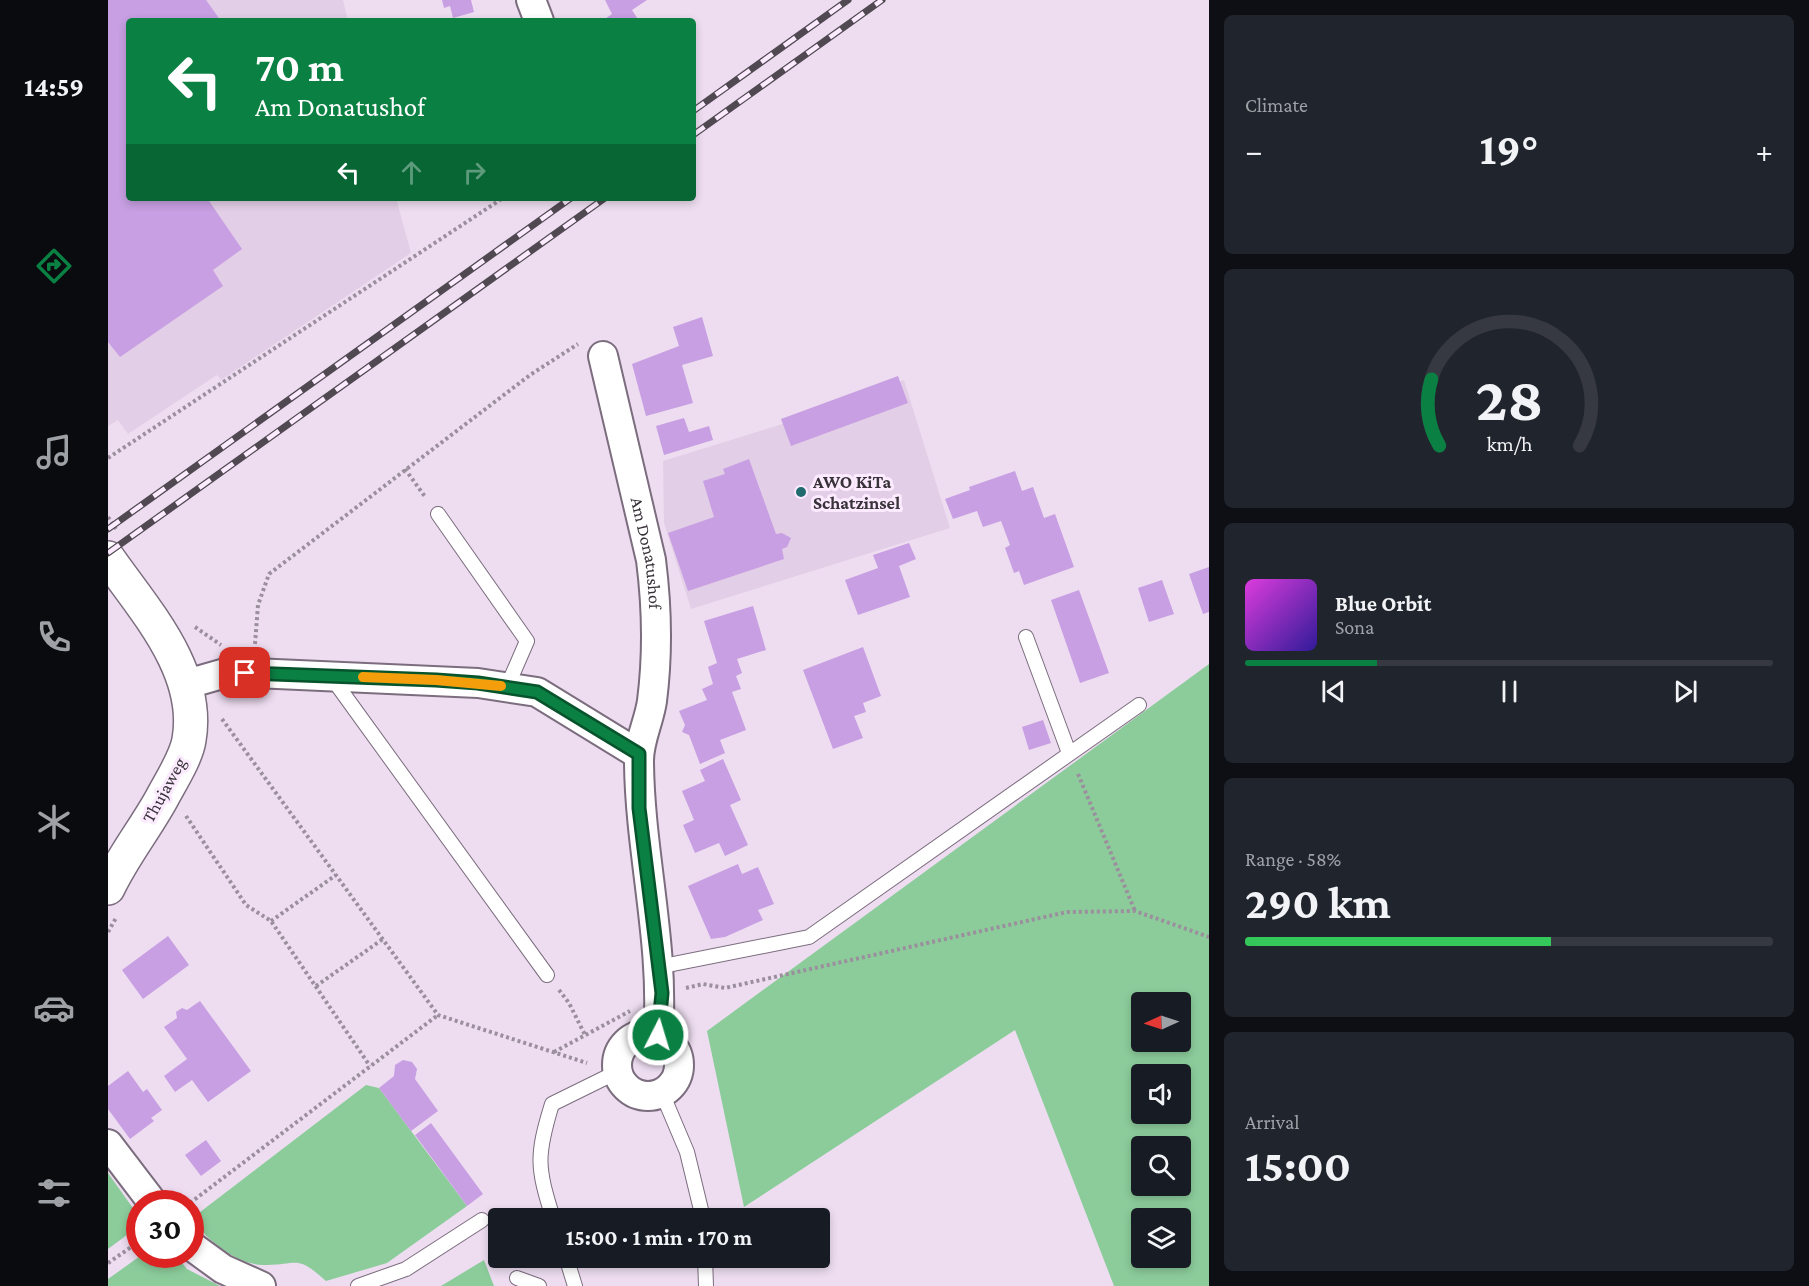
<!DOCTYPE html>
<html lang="en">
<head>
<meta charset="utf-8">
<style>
  body { margin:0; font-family:"Crimson Pro",serif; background:#20242c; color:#f1f3f6; height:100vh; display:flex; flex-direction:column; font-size:22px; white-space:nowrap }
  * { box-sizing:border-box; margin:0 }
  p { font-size:20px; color:#9ea1a6 }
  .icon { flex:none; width:33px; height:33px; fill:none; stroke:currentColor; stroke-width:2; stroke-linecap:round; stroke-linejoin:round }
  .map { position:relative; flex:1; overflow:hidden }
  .details { display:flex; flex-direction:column; gap:15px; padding:15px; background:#0d0f14; width:600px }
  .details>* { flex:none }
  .banner { position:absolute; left:18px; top:18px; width:570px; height:183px; border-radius:6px; box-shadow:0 3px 9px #0003; background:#0b8043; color:#fff; overflow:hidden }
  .needle { width:39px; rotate:267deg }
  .buttons { position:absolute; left:1023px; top:992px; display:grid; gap:12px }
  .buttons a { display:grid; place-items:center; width:60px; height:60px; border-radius:6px; background:#171b24; box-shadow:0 3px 9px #0003; font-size:30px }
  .speed { position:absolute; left:18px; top:1190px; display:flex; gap:12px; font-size:30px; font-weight:700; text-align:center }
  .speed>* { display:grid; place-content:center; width:78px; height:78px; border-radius:50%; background:#171b24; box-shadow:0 3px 9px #0003; line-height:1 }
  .speed .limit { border:9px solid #d22; background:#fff; color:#111 }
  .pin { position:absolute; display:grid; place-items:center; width:51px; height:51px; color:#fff; margin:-26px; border-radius:12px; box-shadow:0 3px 9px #0006 }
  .me { position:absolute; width:66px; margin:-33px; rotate:5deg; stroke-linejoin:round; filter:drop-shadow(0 0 4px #0008) }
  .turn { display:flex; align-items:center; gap:21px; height:126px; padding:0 30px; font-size:27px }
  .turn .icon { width:78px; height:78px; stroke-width:2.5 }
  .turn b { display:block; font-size:42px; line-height:51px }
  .lanes { display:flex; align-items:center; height:57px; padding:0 30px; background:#0003; justify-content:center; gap:30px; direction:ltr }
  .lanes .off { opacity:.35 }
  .big { font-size:45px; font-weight:700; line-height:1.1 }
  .details .widget { flex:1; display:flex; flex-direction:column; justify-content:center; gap:9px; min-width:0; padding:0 21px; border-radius:9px; background:#20242c }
  .details .dial { align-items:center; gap:0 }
  .dial svg { height:156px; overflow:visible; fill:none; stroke:#363941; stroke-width:7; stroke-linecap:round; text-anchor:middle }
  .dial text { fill:#f1f3f6; stroke:none }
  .song { display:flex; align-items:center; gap:18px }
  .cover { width:72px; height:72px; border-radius:9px; background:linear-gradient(135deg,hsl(300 70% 55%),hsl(250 70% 35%)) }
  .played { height:6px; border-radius:3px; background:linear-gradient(90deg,#0b8043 25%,#363941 25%) }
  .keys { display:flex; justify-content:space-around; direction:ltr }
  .heat { display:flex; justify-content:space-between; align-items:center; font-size:33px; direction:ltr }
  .charge { height:9px; border-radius:4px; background:linear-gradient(90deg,#34c759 58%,#363941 0) }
  .trip { position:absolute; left:380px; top:1208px; width:342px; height:60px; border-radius:6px; background:#171b24; box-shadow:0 3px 9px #0003; font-weight:700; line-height:60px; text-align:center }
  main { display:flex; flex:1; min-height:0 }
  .tab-bar { display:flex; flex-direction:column; width:108px; justify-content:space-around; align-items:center; background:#090b0e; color:#9ea1a6 }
  .tab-bar .icon { width:42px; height:42px }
  .tab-bar .on { color:#0b8043 }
  .tab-bar b { font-size:27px; color:#f1f3f6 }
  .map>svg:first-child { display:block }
  .built { fill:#e3cee7 }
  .green { fill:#8ccc9b; fill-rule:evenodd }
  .building { fill:#c79fe2 }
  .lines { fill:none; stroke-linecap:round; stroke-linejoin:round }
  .service-casing { stroke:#7b6c7e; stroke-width:16 }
  .minor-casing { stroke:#7b6c7e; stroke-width:32 }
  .tertiary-casing { stroke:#7b6c7e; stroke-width:36 }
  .path { stroke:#9b8f9d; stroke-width:4; stroke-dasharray:3 3; stroke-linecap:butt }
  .service { stroke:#fff; stroke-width:14 }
  .minor { stroke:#fff; stroke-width:28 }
  .tertiary { stroke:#fff; stroke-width:33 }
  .rail-casing { stroke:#514952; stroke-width:7 }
  .rail { stroke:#fceaff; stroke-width:4.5; stroke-dasharray:14; stroke-linecap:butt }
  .route-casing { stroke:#07532c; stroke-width:15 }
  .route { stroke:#0b8043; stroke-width:10 }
  .slow { stroke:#f59e0b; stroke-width:10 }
  .poi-dot { fill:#1f6b6e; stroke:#fceaff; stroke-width:2 }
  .labels { text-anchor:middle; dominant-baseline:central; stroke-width:6; stroke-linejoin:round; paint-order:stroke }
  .poi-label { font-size:18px; font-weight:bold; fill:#383239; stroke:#fceaff; text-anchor:start }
  .street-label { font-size:18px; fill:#383239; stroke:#fceaff }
</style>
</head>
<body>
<main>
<nav class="tab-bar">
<b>14:59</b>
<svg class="icon on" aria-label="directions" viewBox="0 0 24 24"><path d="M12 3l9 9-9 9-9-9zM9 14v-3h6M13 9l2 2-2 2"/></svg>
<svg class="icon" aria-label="music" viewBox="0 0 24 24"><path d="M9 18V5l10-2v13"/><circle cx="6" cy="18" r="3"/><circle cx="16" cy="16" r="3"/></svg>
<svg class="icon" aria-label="phone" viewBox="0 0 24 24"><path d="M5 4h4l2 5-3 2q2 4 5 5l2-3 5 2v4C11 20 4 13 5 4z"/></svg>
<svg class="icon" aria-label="climate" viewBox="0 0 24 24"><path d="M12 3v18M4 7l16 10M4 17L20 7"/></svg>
<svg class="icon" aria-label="car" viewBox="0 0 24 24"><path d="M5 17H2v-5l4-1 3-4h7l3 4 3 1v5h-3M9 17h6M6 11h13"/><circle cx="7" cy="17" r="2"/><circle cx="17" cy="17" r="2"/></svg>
<svg class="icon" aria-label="filters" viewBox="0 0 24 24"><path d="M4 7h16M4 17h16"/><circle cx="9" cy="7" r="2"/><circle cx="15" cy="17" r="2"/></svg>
</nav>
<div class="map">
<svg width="1101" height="1286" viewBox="0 0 1101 1286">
  <rect width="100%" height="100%" fill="#eeddf1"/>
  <path class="built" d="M 0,0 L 235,0 L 240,21 L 21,21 L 21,198 L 288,198 L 303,253 L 113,380 L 109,375 L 20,434 L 10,420 L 0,426 Z
    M 796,380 L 842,528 L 583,609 L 556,523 L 555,461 L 668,426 Z"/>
  <path class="green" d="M 1101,664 L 1101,1286 L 1006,1286 L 907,1030 L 636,1207 L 599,1031 ZM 1034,1002 L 1072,1002 L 1072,1041 L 1034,1041 ZM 1034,1074 L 1072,1074 L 1072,1113 L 1034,1113 ZM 1034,1146 L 1072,1146 L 1072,1185 L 1034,1185 ZM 1034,1218 L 1072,1218 L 1072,1257 L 1034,1257 Z
    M 258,1085 L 271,1088 L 359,1206 L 279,1263 L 218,1281 C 187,1253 190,1266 155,1265 C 127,1264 100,1240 83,1219 Z
    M 0,1173 L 32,1218 L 31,1226 L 0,1249 Z
    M 35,1254 L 67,1254 L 79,1269 L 112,1286 L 0,1286 L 0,1279 Z
    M 376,1260 L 386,1286 L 333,1286 Z"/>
  <path class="building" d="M 0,0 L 98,0 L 113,21 L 21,21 L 21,198 L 99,198 L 134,249 L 105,270 L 115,286 L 12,357 L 0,342 Z
    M 334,0 L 363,0 L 366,12 L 345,18 L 342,6 L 336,8 Z
    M 497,0 L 539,0 L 524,10 L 531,21 L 494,21 L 504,14 Z
    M 594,317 L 605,356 L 574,365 L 585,403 L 538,416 L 524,364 L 571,346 L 565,327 Z
    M 790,376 L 800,403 L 683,446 L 673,419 Z
    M 576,418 L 581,432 L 601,426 L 605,440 L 556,455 L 548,426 Z
    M 641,459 L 668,534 L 674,533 L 683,538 L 679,547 L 674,549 L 676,559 L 580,591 L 560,533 L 606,517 L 595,481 L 617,474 L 615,469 Z
    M 907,471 L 914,491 L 925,487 L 936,518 L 947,514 L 966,567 L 916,585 L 911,571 L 906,573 L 897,548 L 902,545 L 893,521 L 875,527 L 869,511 L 845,519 L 837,499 L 862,490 L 861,487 Z
    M 801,543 L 808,559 L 791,566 L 802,597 L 750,615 L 737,580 L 770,568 L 765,555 Z
    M 1101,567 L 1101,612 L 1095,614 L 1081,574 Z
    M 1054,580 L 1066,614 L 1041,622 L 1030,588 Z
    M 971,590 L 1001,673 L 972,683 L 943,600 Z
    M 645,606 L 658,650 L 629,659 L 634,673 L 628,676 L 633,689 L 624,692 L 638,730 L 612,740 L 617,753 L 592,764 L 581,735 L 574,732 L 577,725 L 571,711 L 599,700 L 594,689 L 605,684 L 600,667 L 609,663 L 596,621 Z
    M 755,647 L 773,696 L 755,703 L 758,712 L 746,716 L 755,738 L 725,749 L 695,670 Z
    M 935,720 L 943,743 L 921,750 L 914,727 Z
    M 615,759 L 633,800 L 622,805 L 640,845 L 617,856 L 611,843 L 587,853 L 575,825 L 586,820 L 574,791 L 597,781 L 592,770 Z
    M 630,864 L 634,874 L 650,867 L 666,904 L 650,910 L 655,920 L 617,937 L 603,939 L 580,886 Z
    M 60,936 L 81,965 L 35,999 L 14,970 Z
    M 92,1001 L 143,1071 L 100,1102 L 84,1080 L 67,1092 L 56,1076 L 79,1059 L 56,1027 L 69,1018 L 68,1012 L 74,1008 L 79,1010 Z
    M 295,1060 L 304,1062 L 309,1069 L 307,1079 L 330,1111 L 303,1131 L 271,1088 L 286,1076 L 287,1065 Z
    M 20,1071 L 35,1092 L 39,1089 L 54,1110 L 43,1118 L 46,1121 L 22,1139 L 0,1109 L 0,1086 Z
    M 323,1123 L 375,1194 L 359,1206 L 307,1135 Z
    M 98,1140 L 113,1161 L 93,1176 L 77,1155 Z"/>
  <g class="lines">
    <defs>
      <path id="service" d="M 330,514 L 419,641 L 399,687
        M 918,637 L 961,753
        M 224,678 L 439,975
        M 550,967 L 701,937 L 1031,705
        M 554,1093 L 579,1152 L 595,1218
        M 445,1218 C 429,1167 428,1156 444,1104 L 509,1072
        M 458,1257 L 467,1286
        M 597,1257 L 598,1286
        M 409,1278 L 431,1286
        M 250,1286 L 298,1269 L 374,1220"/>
      <g id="minor">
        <path d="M 423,0 L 431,21"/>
        <path id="s1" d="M 495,356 L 543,560 C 549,607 550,654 544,701 C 541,722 530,742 531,763 C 532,854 557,944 550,1035"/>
        <path d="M 79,684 L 121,672 L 370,683 L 429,692 L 530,754"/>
        <circle cx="540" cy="1065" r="31"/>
        <path d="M 0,1144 L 45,1203"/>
        <path d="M 82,1245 L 115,1269 L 153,1286"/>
      </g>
      <path id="tertiary" d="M 0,558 C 37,611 93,671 81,740 C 78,758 63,781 54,798 C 37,829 15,856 0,888"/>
    </defs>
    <use href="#service" class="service-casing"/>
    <use href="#minor" class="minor-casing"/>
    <use href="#tertiary" class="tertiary-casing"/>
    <path class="path" d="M 0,458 L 395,198
      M 297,469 L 318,498
      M 0,517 L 8,529
      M 87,627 L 113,645
      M 147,644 L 150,605 L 161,574 L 422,375 L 470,344
      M 114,719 L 330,1015 L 479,1063
      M 970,774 L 1027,911
      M 78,816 L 138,905 L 163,921 L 262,1066
      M 163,921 L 228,875
      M 0,932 L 8,918
      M 208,986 L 275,939
      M 578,988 L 595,984 L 617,988 L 959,912 L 1027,911 L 1101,937
      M 451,990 L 461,1003 L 477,1035
      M 446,1052 L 522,1011
      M 82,1203 L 330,1015
      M 0,1263 L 32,1241"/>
    <use href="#service" class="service"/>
    <use href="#minor" class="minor"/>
    <use href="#tertiary" class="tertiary"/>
    <defs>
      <path id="rail" d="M 585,111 L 740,0
        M 585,135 L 774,0
        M 0,529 L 463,198
        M 0,553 L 497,198"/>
    </defs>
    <use href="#rail" class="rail-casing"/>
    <use href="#rail" class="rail"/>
  </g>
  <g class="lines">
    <defs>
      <path id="route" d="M 137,673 L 328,680 L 370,683 L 429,692 L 531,754 L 531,808 L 554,993 L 550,1035"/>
    </defs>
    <use href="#route" class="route-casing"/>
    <use href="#route" class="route"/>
    <path class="slow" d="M 255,677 L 328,680 L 393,686"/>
  </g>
  <circle class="poi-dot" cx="693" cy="492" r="6"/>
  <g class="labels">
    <g class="poi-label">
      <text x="705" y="482">AWO KiTa<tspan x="705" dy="21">Schatzinsel</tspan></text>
    </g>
    <g class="street-label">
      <text stroke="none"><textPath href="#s1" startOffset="202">Am Donatushof</textPath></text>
      <text transform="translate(56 790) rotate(-61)">Thujaweg</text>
    </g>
  </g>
</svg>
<div class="buttons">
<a><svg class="needle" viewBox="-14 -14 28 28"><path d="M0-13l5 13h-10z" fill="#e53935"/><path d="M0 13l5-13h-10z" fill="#9ea1a6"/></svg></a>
<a><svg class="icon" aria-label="sound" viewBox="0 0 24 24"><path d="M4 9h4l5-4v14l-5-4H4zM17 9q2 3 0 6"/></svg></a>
<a><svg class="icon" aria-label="search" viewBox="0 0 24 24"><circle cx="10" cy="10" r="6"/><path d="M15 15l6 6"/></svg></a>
<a><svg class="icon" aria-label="layers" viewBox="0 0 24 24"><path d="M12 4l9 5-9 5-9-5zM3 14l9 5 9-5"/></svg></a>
</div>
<div class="speed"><div class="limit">30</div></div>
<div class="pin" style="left:137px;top:673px;background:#d93025"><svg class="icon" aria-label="arrive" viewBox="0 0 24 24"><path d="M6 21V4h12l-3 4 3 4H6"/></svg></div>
<svg class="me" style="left:550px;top:1035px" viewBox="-20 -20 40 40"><circle r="17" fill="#0b8043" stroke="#fff" stroke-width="3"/><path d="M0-11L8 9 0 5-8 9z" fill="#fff"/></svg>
<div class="trip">15:00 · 1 min · 170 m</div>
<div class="banner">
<div class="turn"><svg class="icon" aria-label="left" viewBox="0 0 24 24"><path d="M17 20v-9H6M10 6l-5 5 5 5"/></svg><div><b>70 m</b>Am Donatushof</div></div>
<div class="lanes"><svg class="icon" aria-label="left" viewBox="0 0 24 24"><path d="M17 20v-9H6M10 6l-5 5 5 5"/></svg><svg class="icon off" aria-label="ahead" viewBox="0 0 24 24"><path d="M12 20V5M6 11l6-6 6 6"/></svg><svg class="icon off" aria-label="right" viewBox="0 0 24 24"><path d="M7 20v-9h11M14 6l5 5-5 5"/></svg></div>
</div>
</div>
<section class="details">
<div class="widget"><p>Climate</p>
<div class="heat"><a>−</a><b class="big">19°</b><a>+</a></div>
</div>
<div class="widget dial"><svg viewBox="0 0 100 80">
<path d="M14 69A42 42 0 1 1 86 69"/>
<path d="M14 69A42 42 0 0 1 10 35" stroke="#0b8043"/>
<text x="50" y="56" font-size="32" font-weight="700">28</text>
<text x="50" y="72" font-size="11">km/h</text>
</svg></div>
<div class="widget">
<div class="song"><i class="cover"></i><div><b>Blue Orbit</b><p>Sona</p></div></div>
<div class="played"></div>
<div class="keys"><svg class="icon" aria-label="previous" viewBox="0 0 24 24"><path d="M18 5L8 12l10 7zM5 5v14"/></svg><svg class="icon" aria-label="pause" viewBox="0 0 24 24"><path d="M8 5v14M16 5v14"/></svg><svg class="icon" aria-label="next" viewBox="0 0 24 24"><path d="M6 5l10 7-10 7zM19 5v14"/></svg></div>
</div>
<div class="widget"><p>Range · 58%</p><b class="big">290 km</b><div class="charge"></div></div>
<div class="widget"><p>Arrival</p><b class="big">15:00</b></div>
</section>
</main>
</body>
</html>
